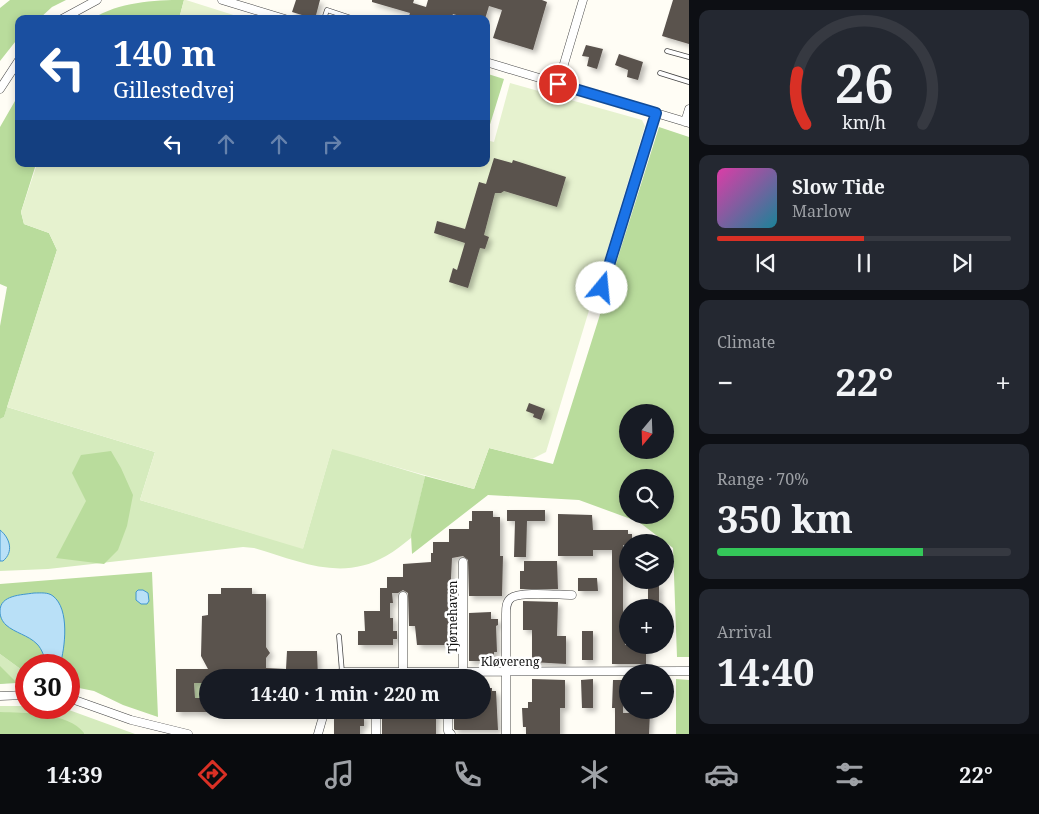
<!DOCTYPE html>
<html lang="en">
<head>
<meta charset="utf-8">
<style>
  body { margin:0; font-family:"Noto Serif",serif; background:#242831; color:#f1f3f6; height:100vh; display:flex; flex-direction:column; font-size:19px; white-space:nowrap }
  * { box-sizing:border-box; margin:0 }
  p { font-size:16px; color:#9ea1a6 }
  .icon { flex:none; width:28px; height:28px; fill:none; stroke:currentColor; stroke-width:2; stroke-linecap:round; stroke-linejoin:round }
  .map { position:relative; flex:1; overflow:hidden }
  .details { display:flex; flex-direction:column; gap:10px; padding:10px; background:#0d0f14; width:350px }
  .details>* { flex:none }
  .banner { position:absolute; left:15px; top:15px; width:475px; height:152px; border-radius:10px; box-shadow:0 2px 8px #0003; background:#1a4fa0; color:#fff; overflow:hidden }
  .needle { width:32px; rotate:199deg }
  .fabs { position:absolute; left:619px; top:404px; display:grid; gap:10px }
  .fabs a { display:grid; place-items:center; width:55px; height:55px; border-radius:50%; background:#171b24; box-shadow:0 2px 8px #0003; font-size:25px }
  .speed { position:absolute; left:15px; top:654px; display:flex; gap:10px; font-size:25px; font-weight:700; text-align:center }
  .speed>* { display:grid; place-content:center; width:65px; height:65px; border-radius:50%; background:#171b24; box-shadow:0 2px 8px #0003; line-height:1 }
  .speed .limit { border:8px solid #d22; background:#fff; color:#111 }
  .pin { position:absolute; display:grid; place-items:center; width:42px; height:42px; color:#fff; margin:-21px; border:2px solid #fff; border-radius:50%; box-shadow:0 1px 5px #0007 }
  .me { position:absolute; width:55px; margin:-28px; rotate:17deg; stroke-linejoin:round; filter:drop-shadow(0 0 4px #0008) }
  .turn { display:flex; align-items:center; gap:18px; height:105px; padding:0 15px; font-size:22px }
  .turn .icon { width:65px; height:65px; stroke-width:2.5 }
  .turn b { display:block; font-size:35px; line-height:42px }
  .lanes { display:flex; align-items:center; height:48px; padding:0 15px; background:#0003; justify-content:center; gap:25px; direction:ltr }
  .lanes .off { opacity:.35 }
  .big { font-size:38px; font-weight:700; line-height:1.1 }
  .details .widget { flex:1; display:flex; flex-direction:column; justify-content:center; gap:8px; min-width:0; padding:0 18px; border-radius:10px; background:#242831 }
  .details .dial { align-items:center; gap:0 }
  .dial svg { height:130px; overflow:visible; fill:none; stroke:#363941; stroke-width:7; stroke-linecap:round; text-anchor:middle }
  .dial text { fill:#f1f3f6; stroke:none }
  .song { display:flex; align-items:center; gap:15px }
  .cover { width:60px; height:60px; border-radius:8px; background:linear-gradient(135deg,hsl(320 70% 55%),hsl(190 70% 35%)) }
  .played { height:5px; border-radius:2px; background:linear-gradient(90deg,#d93025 50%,#363941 50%) }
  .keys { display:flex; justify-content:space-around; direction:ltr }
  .heat { display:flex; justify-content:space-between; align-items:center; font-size:28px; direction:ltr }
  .charge { height:8px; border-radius:4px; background:linear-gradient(90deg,#34c759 70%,#363941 0) }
  .trip { position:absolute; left:199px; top:669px; width:292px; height:50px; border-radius:25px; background:#171b24; box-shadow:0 2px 8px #0003; font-weight:700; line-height:50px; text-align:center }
  .menu { display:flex; height:80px; justify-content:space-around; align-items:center; background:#090b0e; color:#9ea1a6 }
  .menu .icon { width:35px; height:35px }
  .menu .selected { color:#d93025 }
  .menu b { font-size:22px; color:#f1f3f6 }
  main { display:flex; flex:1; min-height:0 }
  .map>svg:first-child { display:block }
  .green { fill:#d5ebbd }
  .forest { fill:#b9dc9c; fill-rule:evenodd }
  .pitch { fill:#e6f2cf }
  .water { fill:#b9e0f7; stroke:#3f96cf }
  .building { fill:#5a524d; filter:url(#shadow) }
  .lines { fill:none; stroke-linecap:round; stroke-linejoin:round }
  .lane-casing { stroke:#444; stroke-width:5.5 }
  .street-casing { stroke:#444; stroke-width:9 }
  .lane { stroke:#fff; stroke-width:4 }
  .street { stroke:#fff; stroke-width:8 }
  .route-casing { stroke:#114b97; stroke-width:12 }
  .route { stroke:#1a73e8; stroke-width:9 }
  .labels { text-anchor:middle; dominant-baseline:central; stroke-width:5; stroke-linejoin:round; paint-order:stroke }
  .street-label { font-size:12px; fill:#111; stroke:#fff }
</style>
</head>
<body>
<main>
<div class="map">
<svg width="689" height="734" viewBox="0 0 689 734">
  <defs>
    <filter id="shadow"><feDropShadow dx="3.5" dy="3.5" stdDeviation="2.5" flood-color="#0004"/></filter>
  </defs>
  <rect width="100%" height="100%" fill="#fffdf5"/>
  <path class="green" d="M 7,407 L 155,452 L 140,500 L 303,548 L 332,448 L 425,476 L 411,538 C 403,544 395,551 386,556 C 341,582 299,561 254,548 L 243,547 L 48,569 L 0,571 L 0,419 L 4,417 Z
    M 0,654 L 26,673 L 26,680 L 0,684 Z
    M 194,683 L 207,683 L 207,698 L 195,698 Z
    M 0,706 L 26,706 L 26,708 L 55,708 L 69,710 L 135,734 L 0,734 Z"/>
  <path class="forest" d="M 10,0 L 66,0 L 52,7 L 39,19 L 19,19 L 19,37 L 0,61 L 0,8 Z
    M 184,0 L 179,19 L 92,19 C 119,2 153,0 184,0 Z
    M 488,74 L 504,79 L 488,131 L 486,133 Z
    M 19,94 L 19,164 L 36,164 L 21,212 L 24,224 L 49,233 L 57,250 L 4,417 L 0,419 L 0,326 L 7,287 L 0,284 L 0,127 Z
    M 659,127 L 689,137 L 689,657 L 677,657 L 673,548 L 639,522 L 579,500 L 488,495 L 412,554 L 411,535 L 425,476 L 474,489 L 489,448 L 553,464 ZM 628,412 L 665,412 L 665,450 L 628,450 ZM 628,478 L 665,478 L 665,515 L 628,515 Z
    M 111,451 L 121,468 L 133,495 L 127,526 L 118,550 L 104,564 L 56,558 L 86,501 L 72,473 L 81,455 Z
    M 152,572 L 158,717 L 123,705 L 94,691 L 69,686 L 69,665 L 26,665 L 26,673 L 0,654 L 0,584 Z
    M 0,666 L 17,683 L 0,684 Z
    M 676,679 L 689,680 L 689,734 L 676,734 Z
    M 0,712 C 24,713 68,712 84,733 L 84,734 L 0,734 Z"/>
  <path class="pitch" d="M 184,0 L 186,0 L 246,19 L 179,19 Z
    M 510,83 L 642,120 L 645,126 L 546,452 L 532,459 L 489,448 L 474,489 L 332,449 L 303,549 L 140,500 L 155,452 L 7,407 L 57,250 L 49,233 L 24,224 L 21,212 L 37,164 L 486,164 L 486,140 L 494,142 Z"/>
  <path class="water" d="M 0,530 C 10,538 14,552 3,561 L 0,561 Z
    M 138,590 L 143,590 L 148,593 L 149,601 L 147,604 L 141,604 L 136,600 L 136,592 Z
    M 34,593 C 41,593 48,592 53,596 C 70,609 65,648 60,665 L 46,665 C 45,658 42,649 37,644 C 28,635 15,633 6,625 C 2,621 0,617 0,611 C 0,595 21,595 34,593 Z"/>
  <path class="building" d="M 296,0 L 320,0 L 315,19 L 292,12 Z
    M 372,0 L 414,0 L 413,3 L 426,7 L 428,0 L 542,0 L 547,2 L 533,50 L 493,38 L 502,10 L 489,6 L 485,19 L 469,19 L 453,14 L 451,19 L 429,19 L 423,17 L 423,19 L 420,19 L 409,16 L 410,13 L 372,2 Z
    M 673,0 L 689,0 L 689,44 L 662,36 Z
    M 586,45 L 603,49 L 597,69 L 587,66 L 589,57 L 582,56 Z
    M 619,54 L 643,62 L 638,80 L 627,77 L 628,70 L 615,65 Z
    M 494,158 L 512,163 L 513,160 L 566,177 L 557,207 L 504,191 L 501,193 L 495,193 L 484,235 L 489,237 L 485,249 L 480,248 L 468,288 L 449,282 L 453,268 L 457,270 L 465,243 L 434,233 L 437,221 L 465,229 L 479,182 L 486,184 Z
    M 529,403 L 545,409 L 541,420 L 533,417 L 534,414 L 526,411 Z
    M 507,510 L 545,510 L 545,521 L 527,521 L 526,557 L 514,557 L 515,521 L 507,521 Z
    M 472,511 L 493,511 L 493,517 L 500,517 L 500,556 L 503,556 L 502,596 L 469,596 L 468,560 L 463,556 L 452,558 L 449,618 L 452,618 L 452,631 L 457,631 L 457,639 L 452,639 L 452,645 L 417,645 L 415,626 L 409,626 L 408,593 L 403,590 L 398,593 L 392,593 L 393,603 L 390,603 L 390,618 L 393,618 L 393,631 L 397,631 L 397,639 L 393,639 L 393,645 L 358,645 L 358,631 L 365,631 L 364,611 L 380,611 L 380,588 L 387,588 L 387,577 L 403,577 L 403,564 L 431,562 L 431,553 L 433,553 L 433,542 L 449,542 L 449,529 L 469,529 L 469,521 L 472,521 Z
    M 558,514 L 592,515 L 593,530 L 628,530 L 628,534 L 632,534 L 632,542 L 628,542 L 628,545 L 623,545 L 623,636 L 625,636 L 625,645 L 646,645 L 646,664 L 612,664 L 612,550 L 593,550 L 593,556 L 558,556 Z
    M 524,561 L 557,561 L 558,589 L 520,589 L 520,571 L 524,571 Z
    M 578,578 L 597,578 L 598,591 L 578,591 Z
    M 648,585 L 659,585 L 659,608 L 648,608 Z
    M 221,588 L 252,588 L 252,594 L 266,594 L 266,647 L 270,653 L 266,658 L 266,668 L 286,669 L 287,651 L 317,651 L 318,678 L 208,678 L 208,683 L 194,683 L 195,698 L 208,698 L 208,712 L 176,712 L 176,669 L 208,669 L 201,656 L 202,616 L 208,615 L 208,594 L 221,594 Z
    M 523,601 L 558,602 L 557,636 L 566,636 L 566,664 L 532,662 L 532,630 L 523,630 Z
    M 491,612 L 491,619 L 498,619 L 498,625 L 496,626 L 497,652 L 494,652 L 494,656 L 490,656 L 490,661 L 469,661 L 469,613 Z
    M 582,631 L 593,631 L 593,660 L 582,660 Z
    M 532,679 L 565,680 L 565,708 L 560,708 L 560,734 L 526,734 L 526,727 L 523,727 L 522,708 L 528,708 L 528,702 L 532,702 Z
    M 593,679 L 593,708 L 582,708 L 581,680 Z
    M 613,680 L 623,680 L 623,713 L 650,712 L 649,734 L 615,734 L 615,708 L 612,708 Z
    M 482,688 L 492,688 L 492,691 L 496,691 L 498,730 L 455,730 L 454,729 L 454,710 L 482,710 Z
    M 382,710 L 429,710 L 429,712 L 436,712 L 436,734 L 382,734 Z
    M 349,712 L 358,712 L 358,716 L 364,716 L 364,726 L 360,726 L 360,734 L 334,734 L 334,714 L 349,714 Z"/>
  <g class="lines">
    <defs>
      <path id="lane" d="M 324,19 L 327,10 L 354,19
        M 667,51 L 689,57
        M 660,73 L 689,82
        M 339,636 L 342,672"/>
      <path id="street" d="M 222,0 L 285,19
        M 62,19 L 97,0
        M 486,62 L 689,123
        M 558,84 L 583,0
        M 0,89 L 19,60
        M 685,122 L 689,109
        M 602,288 L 656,113
        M 463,562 L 463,672
        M 403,672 L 403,596
        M 333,678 L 342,672 L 689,671
        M 0,696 L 26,695
        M 69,698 L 131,720 L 188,734
        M 376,710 L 376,734
        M 448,710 L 448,731 L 451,734
        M 318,734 L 322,720 L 324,710
        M 506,734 L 506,614 C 506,608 506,602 511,598 C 520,591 559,595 572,595"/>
    </defs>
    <use href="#lane" class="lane-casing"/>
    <use href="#street" class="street-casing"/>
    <use href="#lane" class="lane"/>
    <use href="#street" class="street"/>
  </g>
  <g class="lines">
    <defs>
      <path id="route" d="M 558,84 L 656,113 L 602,288"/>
    </defs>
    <use href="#route" class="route-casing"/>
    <use href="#route" class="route"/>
  </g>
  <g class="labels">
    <g class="street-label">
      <text transform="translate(452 617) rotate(-90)">Tjørnehaven</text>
      <text x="510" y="661">Kløvereng</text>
    </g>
  </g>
</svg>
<div class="fabs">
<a><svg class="needle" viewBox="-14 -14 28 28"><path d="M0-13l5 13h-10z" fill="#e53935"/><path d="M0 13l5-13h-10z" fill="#9ea1a6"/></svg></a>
<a><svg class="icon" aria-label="search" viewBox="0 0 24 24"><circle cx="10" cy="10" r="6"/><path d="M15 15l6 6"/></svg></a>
<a><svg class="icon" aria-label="layers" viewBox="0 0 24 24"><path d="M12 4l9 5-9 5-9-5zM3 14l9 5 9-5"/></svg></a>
<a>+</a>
<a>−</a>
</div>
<div class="speed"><div class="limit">30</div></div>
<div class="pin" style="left:558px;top:84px;background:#d93025"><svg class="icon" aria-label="arrive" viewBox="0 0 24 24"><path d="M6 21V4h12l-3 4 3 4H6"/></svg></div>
<svg class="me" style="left:602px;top:288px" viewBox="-20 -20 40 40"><circle r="19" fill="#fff"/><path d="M0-13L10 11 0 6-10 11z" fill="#1a73e8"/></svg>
<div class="trip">14:40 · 1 min · 220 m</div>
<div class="banner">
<div class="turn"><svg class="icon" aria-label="left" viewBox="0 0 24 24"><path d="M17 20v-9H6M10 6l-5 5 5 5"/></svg><div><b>140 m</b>Gillestedvej</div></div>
<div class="lanes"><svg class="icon" aria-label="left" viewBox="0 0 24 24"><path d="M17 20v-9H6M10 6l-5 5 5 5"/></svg><svg class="icon off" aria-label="ahead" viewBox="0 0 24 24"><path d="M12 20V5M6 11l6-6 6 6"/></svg><svg class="icon off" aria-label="ahead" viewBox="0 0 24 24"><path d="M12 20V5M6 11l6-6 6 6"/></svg><svg class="icon off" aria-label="right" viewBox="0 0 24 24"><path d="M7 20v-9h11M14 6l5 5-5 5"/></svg></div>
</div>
</div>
<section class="details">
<div class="widget dial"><svg viewBox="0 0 100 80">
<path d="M14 69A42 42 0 1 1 86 69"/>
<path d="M14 69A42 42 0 0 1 9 37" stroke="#d93025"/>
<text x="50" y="56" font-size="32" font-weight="700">26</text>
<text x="50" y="72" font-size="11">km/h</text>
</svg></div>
<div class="widget">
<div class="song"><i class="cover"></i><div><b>Slow Tide</b><p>Marlow</p></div></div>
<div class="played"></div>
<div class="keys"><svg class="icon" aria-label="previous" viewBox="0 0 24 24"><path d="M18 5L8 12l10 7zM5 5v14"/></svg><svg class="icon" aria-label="pause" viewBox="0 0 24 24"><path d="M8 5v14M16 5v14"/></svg><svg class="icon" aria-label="next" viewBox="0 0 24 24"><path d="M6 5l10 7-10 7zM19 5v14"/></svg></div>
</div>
<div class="widget"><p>Climate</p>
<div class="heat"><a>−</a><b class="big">22°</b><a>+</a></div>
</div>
<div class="widget"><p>Range · 70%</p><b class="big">350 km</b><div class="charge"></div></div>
<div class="widget"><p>Arrival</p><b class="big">14:40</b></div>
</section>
</main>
<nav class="menu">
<b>14:39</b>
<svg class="icon selected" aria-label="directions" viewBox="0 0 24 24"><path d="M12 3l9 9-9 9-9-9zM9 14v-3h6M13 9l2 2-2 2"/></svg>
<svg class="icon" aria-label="music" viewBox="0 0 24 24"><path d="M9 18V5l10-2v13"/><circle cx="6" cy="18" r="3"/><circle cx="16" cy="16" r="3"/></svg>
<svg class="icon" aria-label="phone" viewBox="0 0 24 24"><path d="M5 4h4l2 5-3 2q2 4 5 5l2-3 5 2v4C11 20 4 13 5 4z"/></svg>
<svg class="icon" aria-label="climate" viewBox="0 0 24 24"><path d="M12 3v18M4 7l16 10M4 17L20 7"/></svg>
<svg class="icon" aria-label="car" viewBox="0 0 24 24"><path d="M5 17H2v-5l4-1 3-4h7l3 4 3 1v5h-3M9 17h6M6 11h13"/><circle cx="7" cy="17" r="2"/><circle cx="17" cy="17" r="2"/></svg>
<svg class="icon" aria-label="filters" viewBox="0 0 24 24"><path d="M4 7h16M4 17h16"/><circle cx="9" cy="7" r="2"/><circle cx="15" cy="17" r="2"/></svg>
<b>22°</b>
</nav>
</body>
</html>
